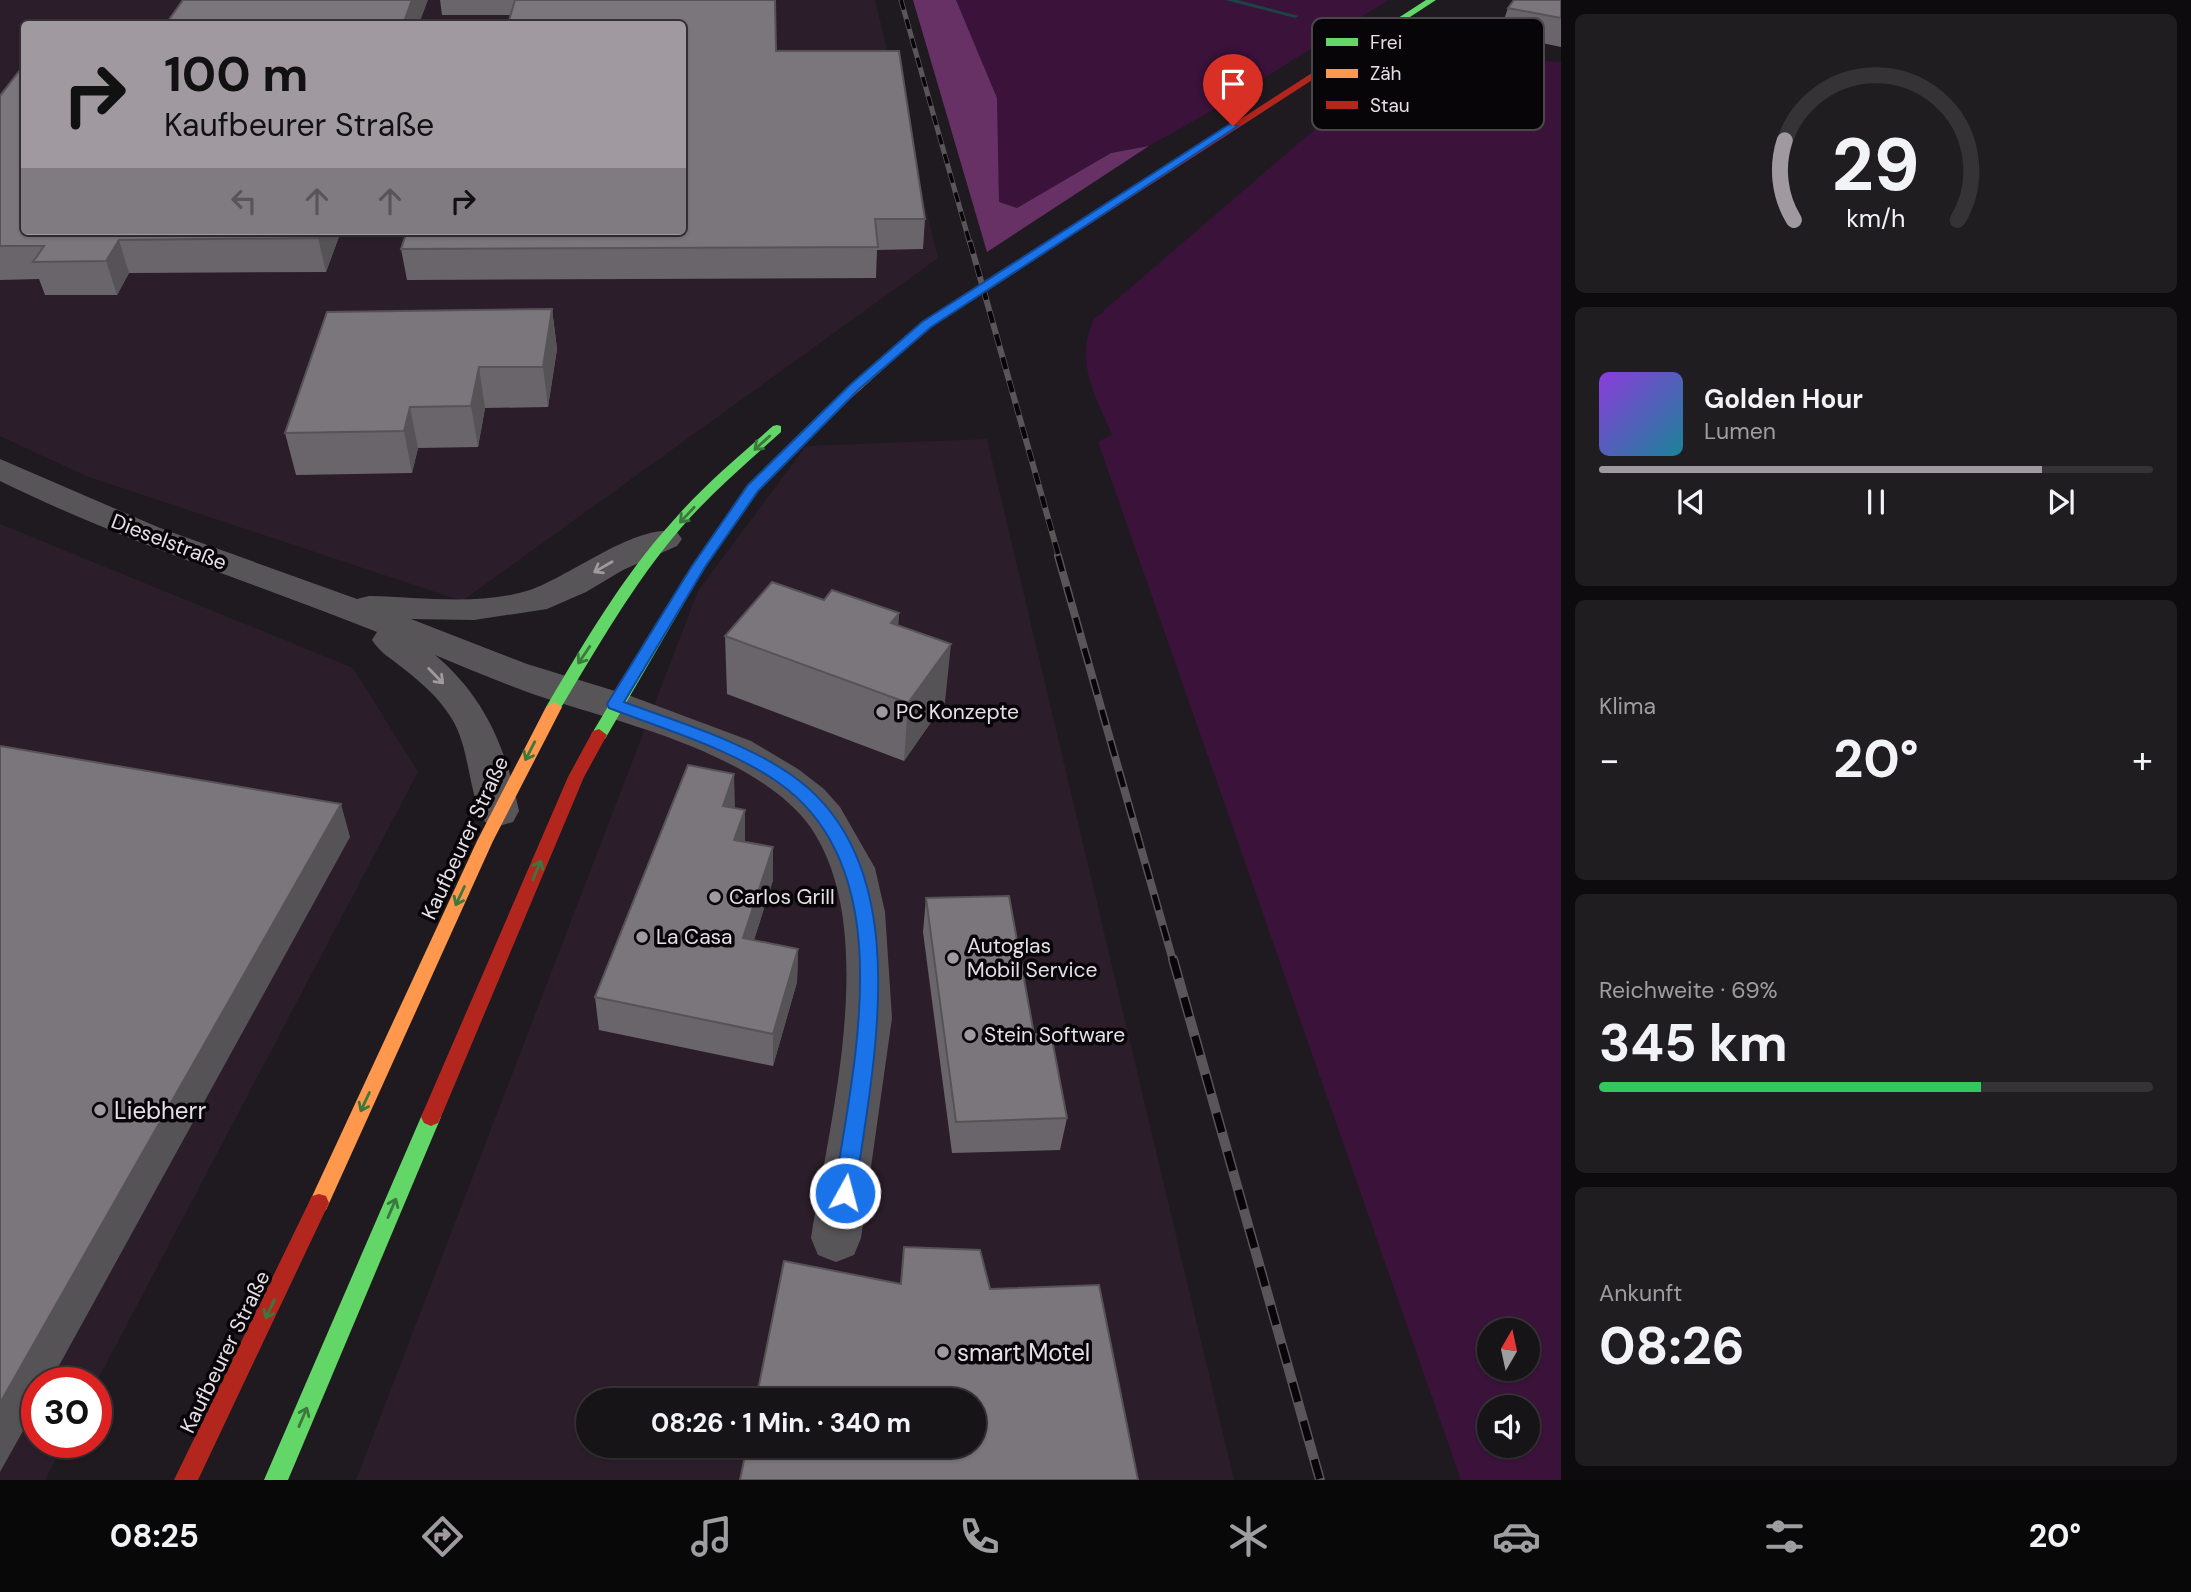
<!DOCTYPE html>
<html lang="de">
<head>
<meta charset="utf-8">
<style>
  body { margin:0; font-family:"DM Sans",sans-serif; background:#201d20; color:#f1f3f6; height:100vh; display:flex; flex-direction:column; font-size:26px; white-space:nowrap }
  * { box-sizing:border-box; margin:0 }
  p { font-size:23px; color:#9e9ea1 }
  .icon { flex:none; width:38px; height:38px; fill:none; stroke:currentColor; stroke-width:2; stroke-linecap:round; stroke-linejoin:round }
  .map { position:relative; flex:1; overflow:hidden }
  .drawer { display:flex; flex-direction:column; gap:14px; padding:14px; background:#0d0b0d; width:630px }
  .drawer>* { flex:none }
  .top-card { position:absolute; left:21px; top:21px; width:665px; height:214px; border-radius:7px; box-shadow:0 2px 5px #0004,0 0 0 2px #363336; background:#a09aa0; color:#111; overflow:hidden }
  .needle { width:46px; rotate:9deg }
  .tools { position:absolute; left:1477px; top:1318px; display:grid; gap:14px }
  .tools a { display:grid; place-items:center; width:63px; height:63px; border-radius:50%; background:#171417; box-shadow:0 2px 5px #0004,0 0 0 2px #363336; font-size:35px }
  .speed { position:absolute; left:21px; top:1367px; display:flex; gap:14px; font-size:35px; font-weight:700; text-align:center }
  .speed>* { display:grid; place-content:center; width:91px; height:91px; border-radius:50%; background:#171417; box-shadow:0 2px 5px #0004,0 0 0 2px #363336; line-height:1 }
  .speed .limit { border:10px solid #d22; background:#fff; color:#111 }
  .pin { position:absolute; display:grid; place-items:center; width:60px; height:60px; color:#fff; margin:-72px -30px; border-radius:50% 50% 50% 0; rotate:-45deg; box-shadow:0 0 7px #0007 }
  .pin .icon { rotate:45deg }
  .me { position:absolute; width:77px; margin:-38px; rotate:7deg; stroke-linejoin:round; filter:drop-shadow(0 0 5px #0008) }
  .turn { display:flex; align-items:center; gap:24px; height:147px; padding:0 28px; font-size:32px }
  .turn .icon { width:91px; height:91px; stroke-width:2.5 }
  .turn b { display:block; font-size:49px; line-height:60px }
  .lanes { display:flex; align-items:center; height:66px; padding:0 28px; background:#0003; justify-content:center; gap:35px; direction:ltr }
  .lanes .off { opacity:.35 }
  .big { font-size:52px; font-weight:700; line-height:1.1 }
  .drawer .widget { flex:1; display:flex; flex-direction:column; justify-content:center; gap:10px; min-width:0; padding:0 24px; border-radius:10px; background:#201d20 }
  .drawer .dial { align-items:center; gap:0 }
  .dial svg { height:182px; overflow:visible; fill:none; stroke:#363336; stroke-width:7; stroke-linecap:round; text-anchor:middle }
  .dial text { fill:#f1f3f6; stroke:none }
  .song { display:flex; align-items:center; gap:21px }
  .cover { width:84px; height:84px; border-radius:10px; background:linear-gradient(135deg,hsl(270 70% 55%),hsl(190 70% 35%)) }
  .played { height:7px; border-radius:4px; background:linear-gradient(90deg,#a09aa0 80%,#363336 80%) }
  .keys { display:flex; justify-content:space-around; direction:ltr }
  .heat { display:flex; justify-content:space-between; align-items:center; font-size:38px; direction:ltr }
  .charge { height:10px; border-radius:5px; background:linear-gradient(90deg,#34c759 69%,#363336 0) }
  .trip { position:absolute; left:576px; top:1388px; width:410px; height:70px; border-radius:35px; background:#171417; box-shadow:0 2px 5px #0004,0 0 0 2px #363336; font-weight:700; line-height:70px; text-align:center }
  .menu { display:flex; height:112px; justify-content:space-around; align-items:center; background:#090809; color:#9e9ea1 }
  .menu .icon { width:49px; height:49px }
  .menu .selected { color:#a09aa0 }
  .menu b { font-size:32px; color:#f1f3f6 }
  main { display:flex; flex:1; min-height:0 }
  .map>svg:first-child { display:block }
  .built { fill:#2b1e2a; fill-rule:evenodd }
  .green { fill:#3a123a; fill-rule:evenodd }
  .forest { fill:#673166 }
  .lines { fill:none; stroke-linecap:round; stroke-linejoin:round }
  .stream { fill:#1c4345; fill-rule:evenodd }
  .street { fill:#585558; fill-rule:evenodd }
  .fast { fill:#63d668; fill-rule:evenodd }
  .slow { fill:#ff974d; fill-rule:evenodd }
  .jam { fill:#b3261e; fill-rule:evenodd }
  .rail-far3-casing { stroke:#595558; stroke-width:5 }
  .rail-far2-casing { stroke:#595558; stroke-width:6 }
  .rail-far1-casing { stroke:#595558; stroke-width:8 }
  .rail-casing { stroke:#595558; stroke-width:10 }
  .rail-far3 { stroke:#080508; stroke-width:3.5; stroke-dasharray:10; stroke-linecap:butt }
  .rail-far2 { stroke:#080508; stroke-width:4.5; stroke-dasharray:12; stroke-linecap:butt }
  .rail-far1 { stroke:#080508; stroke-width:5; stroke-dasharray:16; stroke-linecap:butt }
  .rail { stroke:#080508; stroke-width:7; stroke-dasharray:20; stroke-linecap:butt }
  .wall { fill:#6a656a }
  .shaded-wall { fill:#565356 }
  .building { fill:#7b767b; stroke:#565356; stroke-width:2 }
  .oneway { stroke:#3a783d }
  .oneway2 { stroke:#9f9a9e }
  .route { fill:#1a73e8; stroke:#114b97; stroke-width:2 }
  .poi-dot { fill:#a09aa0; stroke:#080508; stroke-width:2.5 }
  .labels { text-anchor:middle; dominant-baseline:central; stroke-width:7; stroke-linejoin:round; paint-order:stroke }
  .street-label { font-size:21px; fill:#e6dfe5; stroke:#080508 }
  .poi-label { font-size:21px; fill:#e6dfe5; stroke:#080508; text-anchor:start }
  .near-poi-label { font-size:24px; fill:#e6dfe5; stroke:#080508; text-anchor:start }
  .key { fill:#080508; stroke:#4b464a; stroke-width:2 }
  .key-label { font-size:19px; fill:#e6dfe5 }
</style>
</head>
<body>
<main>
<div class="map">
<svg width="1561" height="1480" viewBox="0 0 1561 1480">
  <rect width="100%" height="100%" fill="#1f1a1f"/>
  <path class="built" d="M 0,0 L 875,0 L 938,258 L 462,601 L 86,476 L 0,436 ZM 24,24 L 682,24 L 682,231 L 24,231 Z
    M 987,439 L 1234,1480 L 356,1480 L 698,591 L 806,446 ZM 588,1400 L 973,1400 L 973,1446 L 588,1446 Z
    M 0,524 L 353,668 L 418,772 L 96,1383 L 37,1382 L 37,1442 L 65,1442 L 45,1480 L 0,1480 Z"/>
  <path class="green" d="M 956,0 L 1388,0 L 1220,106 L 1149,146 L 1111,153 L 1017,208 L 999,202 L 997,98 Z
    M 1428,45 L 1464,54 L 1561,62 L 1561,1480 L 1461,1480 L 1098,442 L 1112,434 C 1095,395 1074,362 1094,319 L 1387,67 ZM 1489,1330 L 1528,1330 L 1528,1368 L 1489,1368 ZM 1489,1407 L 1528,1407 L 1528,1446 L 1489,1446 Z"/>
  <path class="forest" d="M 913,0 L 956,0 L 997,98 L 999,202 L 1017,208 L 1111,153 L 1149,146 L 987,252 Z"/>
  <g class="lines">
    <path class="stream" d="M 1225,0 L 1238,0 L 1299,16 L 1295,18 Z"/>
    <path class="street" d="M 0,459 L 160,528 L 357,599 L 369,596 C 420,597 480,606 530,590 C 569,577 638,522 677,532 L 682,539 L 677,546 L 623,570 L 586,592 L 547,609 L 474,620 L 411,619 L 527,664 L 628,695 L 751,741 L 798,769 L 824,789 L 840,807 L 875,868 L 885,912 L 892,1018 L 861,1238 L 854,1255 L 836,1262 L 818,1255 L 811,1238 C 829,1123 881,931 811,828 C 791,799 755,776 724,761 C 668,733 607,718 548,699 C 510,687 472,670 435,655 C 485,697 506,748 519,811 L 513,822 L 499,826 L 485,822 C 467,791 471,751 452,719 C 440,699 422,683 404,669 C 392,659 380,653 372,640 L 377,632 C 251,582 122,541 0,481 Z"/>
    <path class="fast" d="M 1426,0 L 1436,0 L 1318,77 L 1310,75 Z
      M 846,392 L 850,393 L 850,399 L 758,491 L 705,567 L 605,739 L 593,739 L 591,735 L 692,566 L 748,485 L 842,393 Z
      M 777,425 L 781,426 L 781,432 C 747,463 711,493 681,528 C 633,584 597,648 559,711 L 549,711 L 546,707 C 584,643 622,577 672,522 C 702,487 738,457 773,426 Z
      M 431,1108 L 438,1111 L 441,1117 L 288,1480 L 264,1480 L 421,1117 L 424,1111 Z"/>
    <path class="slow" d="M 1071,227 L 1080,229 L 931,326 L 850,399 L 842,399 L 842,393 L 923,322 Z
      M 554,702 L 562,707 L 493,841 L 326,1210 L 319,1212 L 312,1210 L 309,1203 L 477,841 L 546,707 Z"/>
    <path class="jam" d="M 1312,73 L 1320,75 L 1079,231 L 1070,229 Z
      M 599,729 L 607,735 L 584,777 L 441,1117 L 438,1123 L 431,1126 L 424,1123 L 421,1117 L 568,777 L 593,731 Z
      M 319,1194 L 326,1196 L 329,1203 L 198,1480 L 174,1480 L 312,1196 Z"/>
    <defs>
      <path id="rail-far3" d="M 901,0 L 970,244"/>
      <path id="rail-far2" d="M 970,242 L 1059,557"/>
      <path id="rail-far1" d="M 1058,556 L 1173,961"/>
      <path id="rail" d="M 1173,959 L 1320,1480"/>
    </defs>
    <use href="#rail-far3" class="rail-far3-casing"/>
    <use href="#rail-far2" class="rail-far2-casing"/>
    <use href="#rail-far1" class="rail-far1-casing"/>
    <use href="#rail" class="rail-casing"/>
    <use href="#rail-far3" class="rail-far3"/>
    <use href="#rail-far2" class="rail-far2"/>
    <use href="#rail-far1" class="rail-far1"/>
    <use href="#rail" class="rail"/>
  </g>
  <path class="wall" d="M 440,0 L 775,0 L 776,51 L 925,219 L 923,249 L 877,250 L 876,278 L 407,280 L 401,249 L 682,231 L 511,15 L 442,15 Z
    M 1561,0 L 1561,47 L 1499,34 L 1508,8 Z
    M 0,96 L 341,231 L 326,272 L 129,273 L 117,295 L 45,295 L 39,279 L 0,280 Z
    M 552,309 L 557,349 L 548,407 L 485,408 L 478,447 L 418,448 L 412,473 L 296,475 L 285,433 Z
    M 824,600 L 899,613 L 898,625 L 945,702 L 904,761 L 727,694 L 725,636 Z
    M 735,808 L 745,842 L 773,880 L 754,940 L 798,949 L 797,982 L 773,1066 L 599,1030 L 595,997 Z
    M 926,898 L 1034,1034 L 1067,1118 L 1060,1150 L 952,1153 L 923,932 Z"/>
  <path class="shaded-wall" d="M 412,0 L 428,0 L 419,24 L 403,24 Z
    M 321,231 L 341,231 L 326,272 L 318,238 Z
    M 119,240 L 129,273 L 117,295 L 106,261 Z
    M 552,309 L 557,349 L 548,407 L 543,367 Z
    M 479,367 L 485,408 L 478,447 L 471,406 Z
    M 410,407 L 418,448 L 412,473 L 404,431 Z
    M 899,613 L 895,671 L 891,623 Z
    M 951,644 L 945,702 L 904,761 L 908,703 Z
    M 734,774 L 735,808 L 725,840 L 723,806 Z
    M 341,804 L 350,837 L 50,1382 L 37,1382 L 37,1406 L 0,1472 L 0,1403 Z
    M 745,810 L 745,844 L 734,840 Z
    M 773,847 L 773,880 L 744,971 L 743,938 Z
    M 798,949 L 797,982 L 773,1066 L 773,1034 Z"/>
  <path class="building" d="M 183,0 L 412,0 L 403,24 L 166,24 Z
    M 515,0 L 775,0 L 776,51 L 899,51 L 925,219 L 875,219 L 878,247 L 401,249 L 407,231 L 682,231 L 682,24 L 508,24 Z
    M 1514,0 L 1561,0 L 1561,18 L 1508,8 Z
    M 24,65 L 24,231 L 321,231 L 318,238 L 119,240 L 106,261 L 33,262 L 44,246 L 0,246 L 0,96 Z
    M 552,309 L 543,367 L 479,367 L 471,406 L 410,407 L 404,431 L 285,433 L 327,312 Z
    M 772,582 L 824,600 L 832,590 L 899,613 L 891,623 L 951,644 L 908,703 L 725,636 Z
    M 0,746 L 341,804 L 0,1403 Z
    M 688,765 L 734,774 L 723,806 L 745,810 L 734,840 L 773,847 L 743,938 L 798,949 L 773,1034 L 595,997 Z
    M 1009,896 L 1034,1034 L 1051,1034 L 1067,1118 L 956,1122 L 926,898 Z
    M 904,1247 L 980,1250 L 990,1289 L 1099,1285 L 1138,1480 L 740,1480 L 747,1446 L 973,1446 L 973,1400 L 756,1400 L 784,1261 L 901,1284 Z"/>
  <defs><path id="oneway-shaft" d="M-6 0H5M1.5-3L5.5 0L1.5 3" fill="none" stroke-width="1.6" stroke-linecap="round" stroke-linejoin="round" transform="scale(1.75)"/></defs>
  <g class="oneway">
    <use href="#oneway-shaft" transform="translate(762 443) rotate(138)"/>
    <use href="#oneway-shaft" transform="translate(687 515) rotate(133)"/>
    <use href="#oneway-shaft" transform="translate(584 655) rotate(124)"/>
    <use href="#oneway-shaft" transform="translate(530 751) rotate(117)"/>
    <use href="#oneway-shaft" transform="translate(537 870) rotate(-67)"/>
    <use href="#oneway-shaft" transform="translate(460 896) rotate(115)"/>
    <use href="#oneway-shaft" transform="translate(365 1102) rotate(115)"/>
    <use href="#oneway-shaft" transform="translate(392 1208) rotate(-67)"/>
    <use href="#oneway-shaft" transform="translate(270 1309) rotate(116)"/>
    <use href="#oneway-shaft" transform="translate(303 1417) rotate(-67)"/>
  </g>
  <g class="oneway2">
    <use href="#oneway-shaft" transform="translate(603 567) rotate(150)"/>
    <use href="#oneway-shaft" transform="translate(436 676) rotate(46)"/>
  </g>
  <path class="route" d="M 1230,124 L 1238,126 L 931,327 L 858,390 L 758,491 L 705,567 L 624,702 C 680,723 740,740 790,774 C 920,862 873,1063 855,1193 L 852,1200 L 845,1202 L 837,1200 L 834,1193 C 853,1066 903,871 779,783 C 729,748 666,730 609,708 L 607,704 L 692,566 L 748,485 L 850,385 L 922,322 Z"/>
  <g class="poi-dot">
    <circle cx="882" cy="712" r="7"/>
    <circle cx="715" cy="897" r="7"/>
    <circle cx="642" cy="937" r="7"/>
    <circle cx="953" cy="958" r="7"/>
    <circle cx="970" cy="1035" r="7"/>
    <circle cx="100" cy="1110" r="7"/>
    <circle cx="943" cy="1352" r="7"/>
  </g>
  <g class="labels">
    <g class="street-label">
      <text transform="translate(169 542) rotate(21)">Dieselstraße</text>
      <text transform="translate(465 838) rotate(-65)">Kaufbeurer Straße</text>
      <text transform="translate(225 1352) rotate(-64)">Kaufbeurer Straße</text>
    </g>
    <g class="poi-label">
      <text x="896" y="712">PC Konzepte</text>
      <text x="729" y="897">Carlos Grill</text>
      <text x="656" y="937">La Casa</text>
      <text x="967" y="946">Autoglas<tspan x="967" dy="24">Mobil Service</tspan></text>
      <text x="984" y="1035">Stein Software</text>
    </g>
    <g class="near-poi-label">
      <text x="114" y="1110">Liebherr</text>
      <text x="957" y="1352">smart Motel</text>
    </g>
  </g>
  <rect x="1312" y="18" width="232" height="112" rx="10" class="key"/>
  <rect x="1326" y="38" width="32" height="8" fill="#63d668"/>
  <rect x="1326" y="69" width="32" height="9" fill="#ff974d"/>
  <rect x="1326" y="101" width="32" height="8" fill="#b3261e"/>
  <g class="key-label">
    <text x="1370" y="49">Frei</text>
    <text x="1370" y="80">Zäh</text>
    <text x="1370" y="112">Stau</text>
  </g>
</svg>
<div class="tools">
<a><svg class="needle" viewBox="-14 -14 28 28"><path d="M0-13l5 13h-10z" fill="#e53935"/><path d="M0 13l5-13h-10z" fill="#9e9ea1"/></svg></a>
<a><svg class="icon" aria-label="sound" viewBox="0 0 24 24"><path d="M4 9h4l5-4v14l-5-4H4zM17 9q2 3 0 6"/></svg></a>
</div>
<div class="speed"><div class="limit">30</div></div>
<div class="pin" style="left:1233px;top:126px;background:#d93025"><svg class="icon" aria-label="arrive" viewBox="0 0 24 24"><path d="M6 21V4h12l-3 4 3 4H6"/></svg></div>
<svg class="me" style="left:845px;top:1193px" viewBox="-20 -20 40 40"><circle r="17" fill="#1a73e8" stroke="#fff" stroke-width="3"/><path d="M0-11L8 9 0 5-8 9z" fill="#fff"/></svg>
<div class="trip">08:26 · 1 Min. · 340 m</div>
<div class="top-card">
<div class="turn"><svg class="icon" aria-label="right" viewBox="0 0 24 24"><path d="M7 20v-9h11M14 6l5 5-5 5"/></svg><div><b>100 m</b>Kaufbeurer Straße</div></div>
<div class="lanes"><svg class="icon off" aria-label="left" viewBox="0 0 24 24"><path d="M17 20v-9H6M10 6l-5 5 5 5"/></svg><svg class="icon off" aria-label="ahead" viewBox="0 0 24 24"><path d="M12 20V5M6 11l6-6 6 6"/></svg><svg class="icon off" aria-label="ahead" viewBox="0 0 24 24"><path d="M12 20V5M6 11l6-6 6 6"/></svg><svg class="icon" aria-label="right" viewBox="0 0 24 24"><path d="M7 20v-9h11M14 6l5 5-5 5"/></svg></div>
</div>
</div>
<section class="drawer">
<div class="widget dial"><svg viewBox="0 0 100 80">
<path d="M14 69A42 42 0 1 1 86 69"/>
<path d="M14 69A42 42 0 0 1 10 34" stroke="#a09aa0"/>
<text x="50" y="56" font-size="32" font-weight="700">29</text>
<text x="50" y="72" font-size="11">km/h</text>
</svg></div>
<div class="widget">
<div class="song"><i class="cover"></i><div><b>Golden Hour</b><p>Lumen</p></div></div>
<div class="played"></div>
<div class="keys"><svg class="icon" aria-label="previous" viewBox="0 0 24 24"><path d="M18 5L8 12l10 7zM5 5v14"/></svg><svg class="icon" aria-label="pause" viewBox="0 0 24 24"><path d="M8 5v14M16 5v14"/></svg><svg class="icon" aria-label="next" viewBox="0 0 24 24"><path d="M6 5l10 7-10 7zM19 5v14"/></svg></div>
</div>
<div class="widget"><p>Klima</p>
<div class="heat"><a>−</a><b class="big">20°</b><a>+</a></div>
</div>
<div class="widget"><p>Reichweite · 69%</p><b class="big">345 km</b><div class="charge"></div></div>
<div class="widget"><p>Ankunft</p><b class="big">08:26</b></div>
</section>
</main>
<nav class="menu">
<b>08:25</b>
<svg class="icon selected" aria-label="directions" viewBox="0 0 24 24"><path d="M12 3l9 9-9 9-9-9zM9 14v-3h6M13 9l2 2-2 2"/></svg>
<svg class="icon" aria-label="music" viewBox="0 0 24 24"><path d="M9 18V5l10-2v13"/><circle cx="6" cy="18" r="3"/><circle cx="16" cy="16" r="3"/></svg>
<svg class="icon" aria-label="phone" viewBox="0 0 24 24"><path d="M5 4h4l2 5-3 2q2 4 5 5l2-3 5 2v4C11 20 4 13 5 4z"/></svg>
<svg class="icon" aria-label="climate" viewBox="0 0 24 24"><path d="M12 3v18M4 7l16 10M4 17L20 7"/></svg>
<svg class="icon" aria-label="car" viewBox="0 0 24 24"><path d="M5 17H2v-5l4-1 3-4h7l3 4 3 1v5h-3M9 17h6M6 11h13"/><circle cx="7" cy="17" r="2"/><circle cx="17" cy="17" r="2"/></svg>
<svg class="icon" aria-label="filters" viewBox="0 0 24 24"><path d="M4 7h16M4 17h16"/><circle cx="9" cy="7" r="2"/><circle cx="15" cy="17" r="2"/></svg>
<b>20°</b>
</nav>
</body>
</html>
